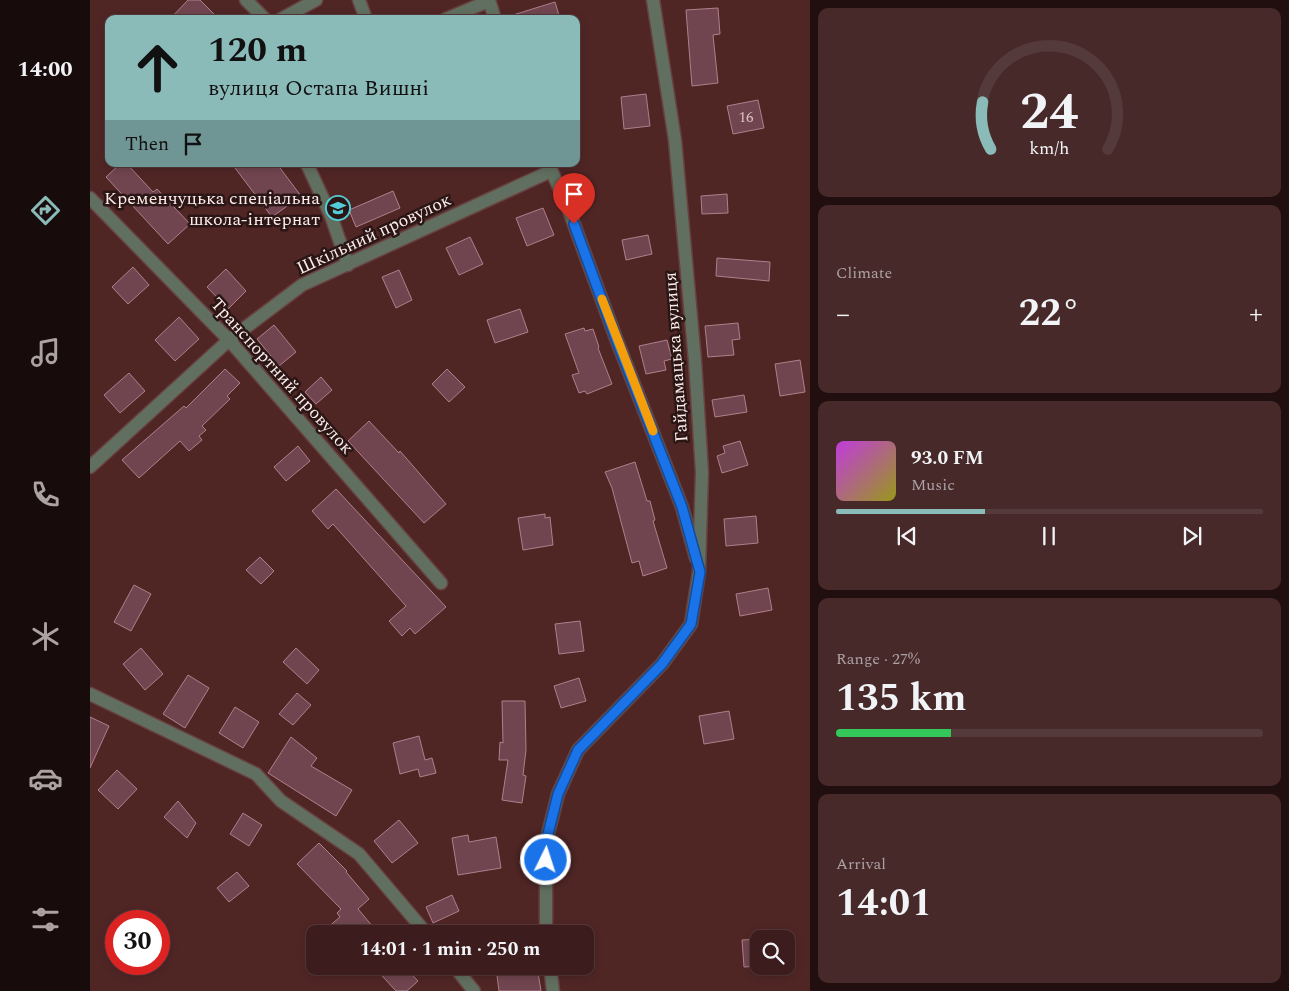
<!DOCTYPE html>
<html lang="en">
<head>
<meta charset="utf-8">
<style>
  body { margin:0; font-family:Spectral,serif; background:#472929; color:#f1f3f6; height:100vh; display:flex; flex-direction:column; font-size:19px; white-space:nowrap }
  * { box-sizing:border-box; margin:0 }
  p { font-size:16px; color:#aca1a3 }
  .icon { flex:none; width:28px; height:28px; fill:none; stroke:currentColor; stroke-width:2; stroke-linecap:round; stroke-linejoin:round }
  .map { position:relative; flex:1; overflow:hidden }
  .sheet { display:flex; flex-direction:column; gap:8px; padding:8px; background:#210f0f; width:479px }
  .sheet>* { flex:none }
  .banner { position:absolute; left:15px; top:15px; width:475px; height:152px; border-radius:10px; box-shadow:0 2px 8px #0003,0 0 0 1px #553a3b; background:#8bbbb9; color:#111; overflow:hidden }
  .controls { position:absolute; left:660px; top:930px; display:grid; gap:10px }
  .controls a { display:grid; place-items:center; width:45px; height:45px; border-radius:10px; background:#3c1c1c; box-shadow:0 2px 8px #0003,0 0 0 1px #553a3b; font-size:25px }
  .speed { position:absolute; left:15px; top:910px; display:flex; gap:10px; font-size:25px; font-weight:700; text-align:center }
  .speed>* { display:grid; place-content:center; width:65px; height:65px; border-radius:50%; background:#3c1c1c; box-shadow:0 2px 8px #0003,0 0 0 1px #553a3b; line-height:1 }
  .speed .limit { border:8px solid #d22; background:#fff; color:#111 }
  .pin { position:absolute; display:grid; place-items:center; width:42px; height:42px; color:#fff; margin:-51px -21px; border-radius:50% 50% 50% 0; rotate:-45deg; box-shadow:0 0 5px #0007 }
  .pin .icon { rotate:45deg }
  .me { position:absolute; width:55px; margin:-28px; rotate:4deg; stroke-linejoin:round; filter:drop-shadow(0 0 4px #0008) }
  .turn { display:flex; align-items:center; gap:18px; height:105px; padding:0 20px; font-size:22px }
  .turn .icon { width:65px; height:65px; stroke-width:2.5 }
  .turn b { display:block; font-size:35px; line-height:42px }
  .then { display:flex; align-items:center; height:48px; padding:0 20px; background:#0003; gap:10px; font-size:19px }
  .big { font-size:38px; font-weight:700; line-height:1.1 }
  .sheet .card { flex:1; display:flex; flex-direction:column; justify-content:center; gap:8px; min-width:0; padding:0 18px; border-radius:10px; background:#472929 }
  .sheet .dial { align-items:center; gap:0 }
  .dial svg { height:130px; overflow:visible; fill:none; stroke:#553a3b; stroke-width:7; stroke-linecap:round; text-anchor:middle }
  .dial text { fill:#f1f3f6; stroke:none }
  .song { display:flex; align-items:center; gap:15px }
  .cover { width:60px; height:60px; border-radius:8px; background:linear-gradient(135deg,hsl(290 70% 55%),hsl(60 70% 35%)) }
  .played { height:5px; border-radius:2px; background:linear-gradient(90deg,#8bbbb9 35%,#553a3b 35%) }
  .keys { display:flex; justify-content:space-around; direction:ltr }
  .heat { display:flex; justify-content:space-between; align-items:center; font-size:28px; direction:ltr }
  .charge { height:8px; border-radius:4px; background:linear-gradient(90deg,#34c759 27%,#553a3b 0) }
  .trip { position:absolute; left:216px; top:925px; width:288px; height:50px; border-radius:10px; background:#3c1c1c; box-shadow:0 2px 8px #0003,0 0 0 1px #553a3b; font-weight:700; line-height:50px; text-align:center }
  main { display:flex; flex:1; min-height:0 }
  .dock { display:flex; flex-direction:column; width:90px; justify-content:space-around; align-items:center; background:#180b0b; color:#aca1a3 }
  .dock .icon { width:35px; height:35px }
  .dock .current { color:#8bbbb9 }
  .dock b { font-size:22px; color:#f1f3f6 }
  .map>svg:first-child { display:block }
  .building { fill:#714550; stroke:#b07f8b }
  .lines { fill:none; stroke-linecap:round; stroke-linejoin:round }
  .minor-casing { stroke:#684241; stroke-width:15 }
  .minor { stroke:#616f60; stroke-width:12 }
  .route-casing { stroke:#114b97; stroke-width:12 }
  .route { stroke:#1a73e8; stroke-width:9 }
  .slow { stroke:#f59e0b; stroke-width:9 }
  .labels { text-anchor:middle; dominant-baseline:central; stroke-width:5; stroke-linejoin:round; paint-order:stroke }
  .number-label { font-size:15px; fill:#dac2c4 }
  .poi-label { font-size:18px; fill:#fdecea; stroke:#291615; text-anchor:end }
  .street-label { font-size:18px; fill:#fdecea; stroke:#291615 }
</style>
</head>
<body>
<main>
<nav class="dock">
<b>14:00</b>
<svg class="icon current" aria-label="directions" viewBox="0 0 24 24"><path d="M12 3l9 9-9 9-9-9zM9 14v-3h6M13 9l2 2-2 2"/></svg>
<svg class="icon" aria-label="music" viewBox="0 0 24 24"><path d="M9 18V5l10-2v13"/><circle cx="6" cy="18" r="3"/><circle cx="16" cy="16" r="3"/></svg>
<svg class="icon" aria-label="phone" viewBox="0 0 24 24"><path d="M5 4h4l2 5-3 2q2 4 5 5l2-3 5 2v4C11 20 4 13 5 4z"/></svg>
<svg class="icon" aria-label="climate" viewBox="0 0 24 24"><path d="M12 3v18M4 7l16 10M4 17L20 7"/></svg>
<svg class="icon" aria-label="car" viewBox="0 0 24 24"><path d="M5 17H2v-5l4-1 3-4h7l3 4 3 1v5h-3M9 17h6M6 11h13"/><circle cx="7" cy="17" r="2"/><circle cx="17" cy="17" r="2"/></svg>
<svg class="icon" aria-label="filters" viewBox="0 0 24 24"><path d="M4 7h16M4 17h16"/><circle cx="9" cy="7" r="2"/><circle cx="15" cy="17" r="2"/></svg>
</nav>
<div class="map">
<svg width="721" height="991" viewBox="0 0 721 991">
  <rect width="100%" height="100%" fill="#502625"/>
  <path class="building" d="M 98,0 L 110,0 L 129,19 L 80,19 Z
    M 465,2 L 470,19 L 423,19 L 423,15 Z
    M 628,8 L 630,34 L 623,35 L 628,83 L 602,86 L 596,10 Z
    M 556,94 L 560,126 L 534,129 L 531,97 Z
    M 668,100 L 674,128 L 643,134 L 637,106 Z
    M 30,164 L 37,164 L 63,192 L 67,189 L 100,224 L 78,244 L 16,177 Z
    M 142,164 L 187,164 L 211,196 L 182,217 Z
    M 303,191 L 310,208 L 266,227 L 259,210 Z
    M 637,194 L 638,213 L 612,214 L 611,196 Z
    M 453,208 L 464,235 L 437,246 L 426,218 Z
    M 558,235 L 562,254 L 536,260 L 532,240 Z
    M 380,237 L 393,264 L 369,275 L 356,248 Z
    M 627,258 L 680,262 L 679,281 L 626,276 Z
    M 43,267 L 59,285 L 38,304 L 22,287 Z
    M 136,269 L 156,291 L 138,309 L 117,287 Z
    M 309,270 L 322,300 L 306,308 L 292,277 Z
    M 430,309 L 438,332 L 405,343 L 397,320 Z
    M 89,317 L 109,339 L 85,361 L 65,340 Z
    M 648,323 L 650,339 L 642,340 L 644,355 L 618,357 L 615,326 Z
    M 184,325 L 206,352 L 189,366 L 167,339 Z
    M 494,328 L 495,331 L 503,329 L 509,347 L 508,348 L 522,384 L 497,394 L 495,391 L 489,393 L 482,375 L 489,373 L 475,334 Z
    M 577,340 L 582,359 L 574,361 L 576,370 L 556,374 L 549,346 Z
    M 710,360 L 715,392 L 690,396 L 685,364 Z
    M 135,369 L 150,383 L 137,396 L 140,399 L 112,426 L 116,430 L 109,436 L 112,440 L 99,451 L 90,441 L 49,478 L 32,460 L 94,406 L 96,408 Z
    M 357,369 L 375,387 L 359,402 L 342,384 Z
    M 39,373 L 55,391 L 30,413 L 14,395 Z
    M 231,377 L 242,390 L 226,404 L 215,392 Z
    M 654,395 L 657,412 L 625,417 L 622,400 Z
    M 279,421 L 309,453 L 310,451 L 356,504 L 334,523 L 258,441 Z
    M 650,441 L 658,465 L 632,473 L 627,456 L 635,453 L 633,446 Z
    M 208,446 L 220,461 L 196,481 L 184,467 Z
    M 545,462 L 557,501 L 560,501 L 565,520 L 563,521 L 577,568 L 553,576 L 549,561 L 542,563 L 522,488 L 515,472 Z
    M 246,489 L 356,607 L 325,634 L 320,628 L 312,636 L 299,621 L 316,606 L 243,524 L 238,529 L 222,511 Z
    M 455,514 L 455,518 L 460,517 L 463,545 L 433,550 L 428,518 Z
    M 666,516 L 668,543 L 636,546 L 634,519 Z
    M 170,557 L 184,571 L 171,584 L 156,570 Z
    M 44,585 L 61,594 L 41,631 L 24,622 Z
    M 678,588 L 682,610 L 650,616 L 646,594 Z
    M 490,621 L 494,651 L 469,654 L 465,624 Z
    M 51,648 L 73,674 L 55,690 L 33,664 Z
    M 206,648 L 229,670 L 217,684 L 193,662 Z
    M 98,675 L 119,688 L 95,728 L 73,714 Z
    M 489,678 L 496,701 L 471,708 L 464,686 Z
    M 207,693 L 221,705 L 203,725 L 189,714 Z
    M 412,701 L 435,701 L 436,750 L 433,775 L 436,776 L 432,803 L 412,800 L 418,760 L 409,760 L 410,742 L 413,743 Z
    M 145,707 L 169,722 L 153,748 L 129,733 Z
    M 639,711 L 644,739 L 614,744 L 609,716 Z
    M 0,717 L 19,726 L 0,768 Z
    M 329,736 L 335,760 L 342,758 L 346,773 L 330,777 L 328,769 L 310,774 L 303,743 Z
    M 201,737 L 227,758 L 221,766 L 262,790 L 246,816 L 178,773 Z
    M 27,770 L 47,789 L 28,809 L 8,790 Z
    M 88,801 L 106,823 L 97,838 L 74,817 Z
    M 153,813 L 172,825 L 159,846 L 140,834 Z
    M 309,820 L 328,843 L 302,863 L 284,841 Z
    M 378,835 L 379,842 L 406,837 L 411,868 L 368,875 L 362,838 Z
    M 229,843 L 257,871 L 256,872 L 279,899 L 268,909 L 289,934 L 230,934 L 250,917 L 247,913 L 251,909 L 207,864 Z
    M 147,872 L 159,886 L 139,902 L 127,888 Z
    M 362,895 L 369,911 L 343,923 L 336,907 Z
    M 669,939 L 669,966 L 654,967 L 652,940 Z
    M 283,966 L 314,966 L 328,981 L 317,991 L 306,991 Z
    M 417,966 L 447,966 L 451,991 L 409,991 L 406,968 Z"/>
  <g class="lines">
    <defs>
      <path id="minor" d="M 156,0 L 175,19
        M 269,0 L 276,19
        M 399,0 L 405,19
        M 191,19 L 226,0
        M 356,19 L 399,1
        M 217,164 L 241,216 L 258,265
        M 459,165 L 478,208 L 527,341 L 592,507 L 606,558
        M 0,198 L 139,340 L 351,583
        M 0,467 L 139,340 L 212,285 L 461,171
        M 0,694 L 166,774 L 191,801 L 269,854 L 337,934
        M 456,934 L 456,842 L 468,794 L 488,750 L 572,664 L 601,624 L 609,572 L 612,472 L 605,361 L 585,140 L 563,0
        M 364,966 L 384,991
        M 460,966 L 463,991"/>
    </defs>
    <use href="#minor" class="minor-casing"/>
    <use href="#minor" class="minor"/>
  </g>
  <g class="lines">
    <defs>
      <path id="route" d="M 456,860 L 456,842 L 468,794 L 488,750 L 572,664 L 601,624 L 610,572 L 592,507 L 527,341 L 484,224"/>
    </defs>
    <use href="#route" class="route-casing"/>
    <use href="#route" class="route"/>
    <path class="slow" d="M 512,299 L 563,431"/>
  </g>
  <defs>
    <symbol id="school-ring" viewBox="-11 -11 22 22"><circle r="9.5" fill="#291615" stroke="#52ccd6" stroke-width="1.5"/><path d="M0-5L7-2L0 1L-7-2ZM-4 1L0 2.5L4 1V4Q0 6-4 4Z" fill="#52ccd6"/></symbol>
  </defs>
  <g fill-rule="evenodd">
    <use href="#school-ring" x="234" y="194" width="28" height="28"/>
  </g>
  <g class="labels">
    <g class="number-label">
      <text x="656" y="117">16</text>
    </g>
    <g class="poi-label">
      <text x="230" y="198">Кременчуцька спеціальна<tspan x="230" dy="21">школа-інтернат</tspan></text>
    </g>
    <g class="street-label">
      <text transform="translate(284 234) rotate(-25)">Шкільний провулок</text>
      <text transform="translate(586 357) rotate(-94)">Гайдамацька вулиця</text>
      <text transform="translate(192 376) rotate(48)">Транспортний провулок</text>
    </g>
  </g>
</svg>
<div class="controls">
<a><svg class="icon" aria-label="search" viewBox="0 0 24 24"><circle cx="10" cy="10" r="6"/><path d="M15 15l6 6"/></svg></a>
</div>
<div class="speed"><div class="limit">30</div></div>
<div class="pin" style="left:484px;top:224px;background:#d93025"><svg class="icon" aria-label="arrive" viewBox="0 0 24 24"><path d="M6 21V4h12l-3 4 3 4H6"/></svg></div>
<svg class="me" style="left:456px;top:860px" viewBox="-20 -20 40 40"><circle r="17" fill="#1a73e8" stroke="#fff" stroke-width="3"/><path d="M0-11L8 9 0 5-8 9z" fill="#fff"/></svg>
<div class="trip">14:01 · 1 min · 250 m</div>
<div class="banner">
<div class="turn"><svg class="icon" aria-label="ahead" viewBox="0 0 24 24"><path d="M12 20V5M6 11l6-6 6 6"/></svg><div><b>120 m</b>вулиця Остапа Вишні</div></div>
<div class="then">Then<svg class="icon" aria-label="arrive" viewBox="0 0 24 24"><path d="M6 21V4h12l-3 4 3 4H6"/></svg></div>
</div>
</div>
<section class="sheet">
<div class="card dial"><svg viewBox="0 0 100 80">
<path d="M14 69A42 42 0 1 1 86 69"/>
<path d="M14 69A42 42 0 0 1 9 40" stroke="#8bbbb9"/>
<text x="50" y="56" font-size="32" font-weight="700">24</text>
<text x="50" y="72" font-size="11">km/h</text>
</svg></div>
<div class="card"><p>Climate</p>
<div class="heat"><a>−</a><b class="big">22°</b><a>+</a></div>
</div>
<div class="card">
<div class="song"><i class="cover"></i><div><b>93.0 FM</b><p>Music</p></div></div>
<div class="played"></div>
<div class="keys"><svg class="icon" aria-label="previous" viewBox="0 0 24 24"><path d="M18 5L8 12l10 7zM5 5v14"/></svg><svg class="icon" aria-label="pause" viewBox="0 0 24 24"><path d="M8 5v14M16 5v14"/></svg><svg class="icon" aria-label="next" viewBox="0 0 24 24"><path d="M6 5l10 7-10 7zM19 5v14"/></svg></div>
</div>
<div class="card"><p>Range · 27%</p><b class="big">135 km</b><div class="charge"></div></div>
<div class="card"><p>Arrival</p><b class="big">14:01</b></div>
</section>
</main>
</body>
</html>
